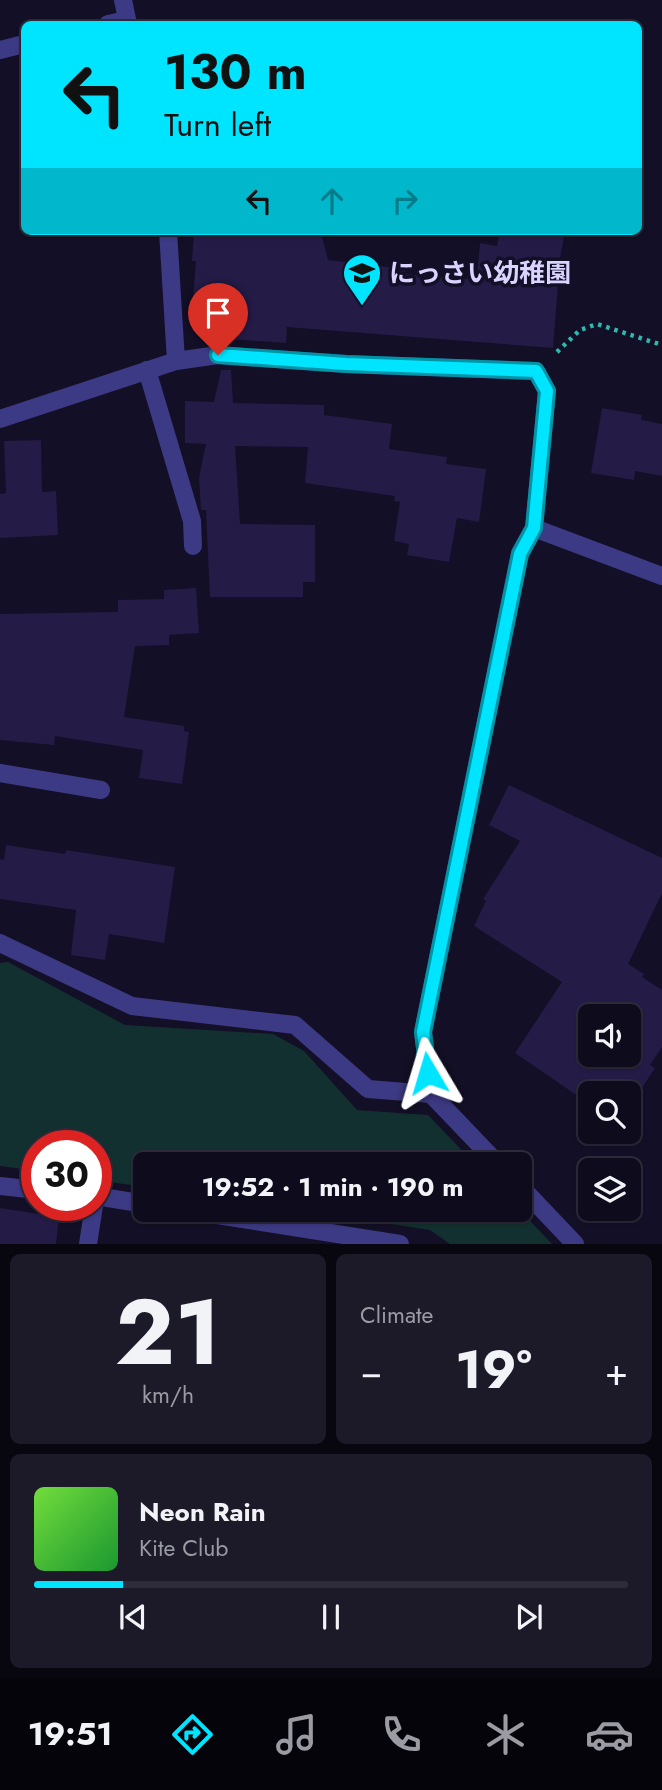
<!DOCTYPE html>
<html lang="en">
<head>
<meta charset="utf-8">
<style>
  body { margin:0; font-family:Jost,"Noto Sans JP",sans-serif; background:#1c1929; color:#f1f3f6; height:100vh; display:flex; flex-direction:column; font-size:26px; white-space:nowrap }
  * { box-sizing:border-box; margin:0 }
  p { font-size:23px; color:#9b9ba3 }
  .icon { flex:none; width:38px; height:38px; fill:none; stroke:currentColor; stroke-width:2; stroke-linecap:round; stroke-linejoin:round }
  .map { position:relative; height:1244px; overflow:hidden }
  .drawer { display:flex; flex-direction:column; gap:10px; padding:10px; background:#08060f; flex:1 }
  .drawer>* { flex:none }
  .banner { position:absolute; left:21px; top:21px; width:621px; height:214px; border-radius:10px; box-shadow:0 2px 5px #0004,0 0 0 2px #2e2b3b; background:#00e5ff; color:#111; overflow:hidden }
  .controls { position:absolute; left:578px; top:1004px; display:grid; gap:14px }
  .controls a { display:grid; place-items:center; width:63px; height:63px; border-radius:10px; background:#0e0b1c; box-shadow:0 2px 5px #0004,0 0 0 2px #2e2b3b; font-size:35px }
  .speed { position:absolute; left:21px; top:1130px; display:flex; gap:14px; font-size:35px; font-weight:700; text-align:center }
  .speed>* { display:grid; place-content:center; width:91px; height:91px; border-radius:50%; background:#0e0b1c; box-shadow:0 2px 5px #0004,0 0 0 2px #2e2b3b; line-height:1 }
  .speed .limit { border:10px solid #d22; background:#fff; color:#111 }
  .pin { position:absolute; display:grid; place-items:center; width:60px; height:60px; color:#fff; margin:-72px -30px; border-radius:50% 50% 50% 0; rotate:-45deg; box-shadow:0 0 7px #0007 }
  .pin .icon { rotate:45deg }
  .me { position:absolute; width:77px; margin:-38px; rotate:353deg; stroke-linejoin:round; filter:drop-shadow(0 0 5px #0008) }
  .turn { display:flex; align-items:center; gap:24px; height:147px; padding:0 28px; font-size:32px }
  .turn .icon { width:91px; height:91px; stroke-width:2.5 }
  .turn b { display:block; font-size:49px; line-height:60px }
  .lanes { display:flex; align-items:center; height:66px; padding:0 28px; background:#0003; justify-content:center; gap:35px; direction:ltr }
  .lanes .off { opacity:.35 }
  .big { font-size:52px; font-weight:700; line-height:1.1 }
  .drawer .card { flex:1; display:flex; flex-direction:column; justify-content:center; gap:10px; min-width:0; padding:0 24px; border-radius:10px; background:#1c1929 }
  .drawer .dial { align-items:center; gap:0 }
  .dial b { font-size:91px; line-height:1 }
  .song { display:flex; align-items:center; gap:21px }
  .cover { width:84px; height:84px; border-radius:10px; background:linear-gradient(135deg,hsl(100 70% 55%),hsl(130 70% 35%)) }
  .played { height:7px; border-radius:4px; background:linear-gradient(90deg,#00e5ff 15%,#2e2b3b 15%) }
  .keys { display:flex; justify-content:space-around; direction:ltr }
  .heat { display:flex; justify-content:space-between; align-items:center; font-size:38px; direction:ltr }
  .drawer .tiles { flex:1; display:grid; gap:10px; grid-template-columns:1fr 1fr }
  .card:last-child { grid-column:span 2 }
  .trip { position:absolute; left:133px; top:1152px; width:399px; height:70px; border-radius:10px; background:#0e0b1c; box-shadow:0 2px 5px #0004,0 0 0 2px #2e2b3b; font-weight:700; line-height:70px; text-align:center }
  .menu { display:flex; height:112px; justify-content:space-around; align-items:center; background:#06040b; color:#9b9ba3 }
  .menu .icon { width:49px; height:49px }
  .menu .selected { color:#00e5ff }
  .menu b { font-size:32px; color:#f1f3f6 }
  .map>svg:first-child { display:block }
  .green { fill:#12302f }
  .building { fill:#241b47; fill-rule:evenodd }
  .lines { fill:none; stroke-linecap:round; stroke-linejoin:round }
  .path { stroke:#2fb8b0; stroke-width:4.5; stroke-dasharray:3.5 5; stroke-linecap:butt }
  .minor { stroke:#3d3a85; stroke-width:18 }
  .route-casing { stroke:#0095a6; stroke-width:18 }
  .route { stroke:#00e5ff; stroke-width:12 }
  .labels { text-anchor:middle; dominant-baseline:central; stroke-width:7; stroke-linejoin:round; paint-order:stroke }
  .poi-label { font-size:26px; font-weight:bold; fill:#d9d4ff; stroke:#130f26; text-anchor:start }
</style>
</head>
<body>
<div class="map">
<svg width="662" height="1244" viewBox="0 0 662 1244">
  <rect width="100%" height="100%" fill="#130f26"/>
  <path class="green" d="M 8,962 L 125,1025 L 273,1034 L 304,1051 L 357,1110 L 428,1115 L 475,1164 L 145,1164 L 145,1187 L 96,1180 L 96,1146 L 37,1146 L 37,1171 L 0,1166 L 0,963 Z
    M 293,1209 L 519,1209 L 552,1244 L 450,1244 L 430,1230 Z"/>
  <path class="building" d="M 194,231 L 317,231 L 323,240 L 328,260 L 405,269 L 405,274 L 467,279 L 467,276 L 477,277 L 480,243 L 497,246 L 500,231 L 565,231 L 560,258 L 553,348 L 287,327 L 286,343 L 228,339 L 193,298 L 196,261 L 192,261 Z
    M 221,370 L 231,370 L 233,403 L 324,405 L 324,415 L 392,424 L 389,449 L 447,457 L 446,464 L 486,469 L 479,522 L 457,518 L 449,562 L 407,555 L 409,544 L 394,541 L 400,502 L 394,501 L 395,496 L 305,483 L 308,447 L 235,446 L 240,524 L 315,525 L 315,582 L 303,582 L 303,597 L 210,597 L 206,510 L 201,510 L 199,477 L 206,444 L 185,443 L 185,401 L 214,402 Z
    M 602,408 L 642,415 L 641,420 L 662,424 L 662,476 L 635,471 L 634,480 L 591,473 Z
    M 41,440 L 42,492 L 56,491 L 58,535 L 0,538 L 0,494 L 6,493 L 4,441 Z
    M 196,588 L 199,633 L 169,635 L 169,645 L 135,646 L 124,717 L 184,726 L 184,731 L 189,732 L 182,784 L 139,778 L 143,750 L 55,736 L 54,745 L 0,740 L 0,614 L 118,612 L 118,600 L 164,599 L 164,590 Z
    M 509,785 L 662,858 L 662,893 L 628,964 L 644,974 L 642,977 L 662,990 L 662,1047 L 650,1065 L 655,1068 L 638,1094 L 575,1094 L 515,1053 L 562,982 L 474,926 L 486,901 L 483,899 L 520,841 L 489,825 ZM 590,1017 L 628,1017 L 628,1055 L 590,1055 Z
    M 6,845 L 65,854 L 66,850 L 175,867 L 164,943 L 109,934 L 105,960 L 71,955 L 76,910 L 0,899 L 0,859 L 4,860 Z
    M 0,1208 L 59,1217 L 56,1244 L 0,1244 Z"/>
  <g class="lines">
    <path class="path" d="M 557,352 L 580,330 L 597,324 L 662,345"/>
    <path class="minor" d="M 123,0 L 128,24
      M 108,24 L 127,20
      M 0,50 L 24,44
      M 168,231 L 176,361
      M 147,370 L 192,521 L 193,546
      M 0,419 L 176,361 L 218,355 L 346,364 L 536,371 L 547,391 L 534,528 L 662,576
      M 0,773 L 101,790
      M 0,943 L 132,1006 L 295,1025 L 368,1089 L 431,1094 L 498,1164
      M 431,1094 L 423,1032 L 520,553 L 534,528
      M 0,1186 L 37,1190
      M 520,1186 L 575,1244
      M 96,1196 L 145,1204
      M 179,1209 L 400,1244
      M 88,1244 L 94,1206"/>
  </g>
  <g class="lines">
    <defs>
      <path id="route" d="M 218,355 L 346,364 L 536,371 L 547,391 L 534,528 L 520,554 L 423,1032 L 428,1073"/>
    </defs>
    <use href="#route" class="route-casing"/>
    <use href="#route" class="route"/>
  </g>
  <defs>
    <symbol id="school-pin" viewBox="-11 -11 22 30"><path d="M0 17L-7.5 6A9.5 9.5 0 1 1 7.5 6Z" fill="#00e5ff" stroke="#130f26"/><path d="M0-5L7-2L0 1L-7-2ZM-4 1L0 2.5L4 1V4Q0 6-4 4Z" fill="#111"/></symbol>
  </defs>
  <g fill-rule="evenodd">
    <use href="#school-pin" x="340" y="251" width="44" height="60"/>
  </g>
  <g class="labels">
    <g class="poi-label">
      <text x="389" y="273">にっさい幼稚園</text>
    </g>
  </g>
</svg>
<div class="controls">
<a><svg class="icon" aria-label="sound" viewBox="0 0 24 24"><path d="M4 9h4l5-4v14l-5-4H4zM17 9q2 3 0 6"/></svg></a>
<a><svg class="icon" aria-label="search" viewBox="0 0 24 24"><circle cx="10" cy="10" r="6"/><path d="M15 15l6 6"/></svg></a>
<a><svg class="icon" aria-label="layers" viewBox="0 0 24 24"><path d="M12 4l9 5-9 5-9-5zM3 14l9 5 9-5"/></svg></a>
</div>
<div class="speed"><div class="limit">30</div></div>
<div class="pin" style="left:218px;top:355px;background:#d93025"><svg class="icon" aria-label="arrive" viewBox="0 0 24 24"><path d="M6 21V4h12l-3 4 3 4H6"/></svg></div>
<svg class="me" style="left:428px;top:1073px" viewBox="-20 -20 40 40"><path d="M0-17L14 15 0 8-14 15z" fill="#00e5ff" stroke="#fff" stroke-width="4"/></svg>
<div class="trip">19:52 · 1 min · 190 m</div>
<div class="banner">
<div class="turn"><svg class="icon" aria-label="left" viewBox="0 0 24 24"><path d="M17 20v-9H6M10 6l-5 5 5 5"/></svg><div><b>130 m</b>Turn left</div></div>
<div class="lanes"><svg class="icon" aria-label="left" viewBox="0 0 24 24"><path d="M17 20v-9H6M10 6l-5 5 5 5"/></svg><svg class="icon off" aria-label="ahead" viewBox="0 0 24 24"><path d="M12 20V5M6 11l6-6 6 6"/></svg><svg class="icon off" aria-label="right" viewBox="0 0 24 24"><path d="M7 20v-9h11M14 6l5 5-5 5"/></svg></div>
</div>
</div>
<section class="drawer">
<div class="tiles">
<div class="card dial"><b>21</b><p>km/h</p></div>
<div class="card"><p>Climate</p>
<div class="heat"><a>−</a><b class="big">19°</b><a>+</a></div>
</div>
<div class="card">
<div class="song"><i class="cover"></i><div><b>Neon Rain</b><p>Kite Club</p></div></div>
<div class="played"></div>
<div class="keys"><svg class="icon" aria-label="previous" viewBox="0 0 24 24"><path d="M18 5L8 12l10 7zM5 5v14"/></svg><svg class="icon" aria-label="pause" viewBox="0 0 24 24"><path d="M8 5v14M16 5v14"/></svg><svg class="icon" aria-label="next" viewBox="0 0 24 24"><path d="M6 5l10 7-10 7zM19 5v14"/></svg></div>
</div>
</div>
</section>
<nav class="menu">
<b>19:51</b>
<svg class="icon selected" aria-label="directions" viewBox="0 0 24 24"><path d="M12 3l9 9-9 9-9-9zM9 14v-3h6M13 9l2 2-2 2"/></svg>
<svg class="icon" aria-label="music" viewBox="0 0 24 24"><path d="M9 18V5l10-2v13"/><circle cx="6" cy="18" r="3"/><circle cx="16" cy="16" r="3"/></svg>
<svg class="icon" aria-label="phone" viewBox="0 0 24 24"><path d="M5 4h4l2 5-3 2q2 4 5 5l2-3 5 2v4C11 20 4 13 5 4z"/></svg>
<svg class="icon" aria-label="climate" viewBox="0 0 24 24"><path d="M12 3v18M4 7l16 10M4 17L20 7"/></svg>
<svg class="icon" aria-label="car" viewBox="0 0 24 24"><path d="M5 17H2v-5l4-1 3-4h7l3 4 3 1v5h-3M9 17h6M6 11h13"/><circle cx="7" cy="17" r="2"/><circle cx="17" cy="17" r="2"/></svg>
</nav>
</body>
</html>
